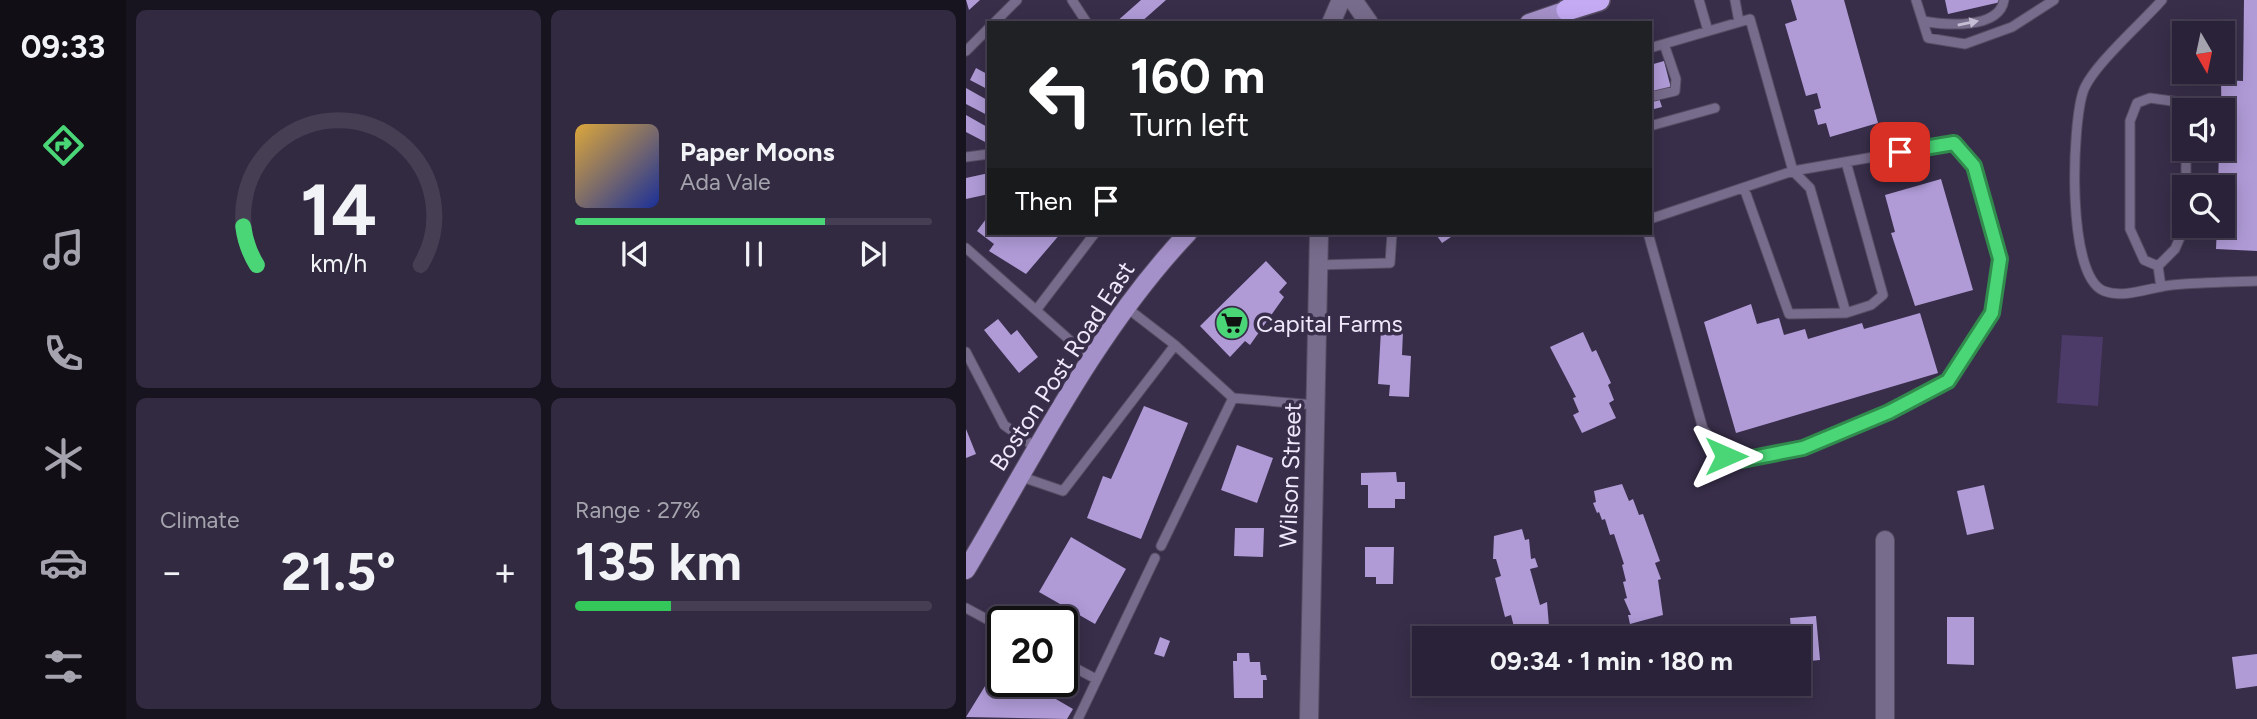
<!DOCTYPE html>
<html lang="en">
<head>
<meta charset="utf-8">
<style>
  body { margin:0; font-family:Figtree,sans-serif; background:#322a40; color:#f1f3f6; height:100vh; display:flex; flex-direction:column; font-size:26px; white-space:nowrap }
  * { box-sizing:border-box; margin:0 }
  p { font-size:23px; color:#a5a4ae }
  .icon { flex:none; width:38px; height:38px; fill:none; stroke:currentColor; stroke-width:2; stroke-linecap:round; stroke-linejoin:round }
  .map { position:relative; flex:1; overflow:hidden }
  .panel { display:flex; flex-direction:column; gap:10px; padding:10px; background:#17131f; width:840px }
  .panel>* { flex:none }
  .hud { position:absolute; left:21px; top:21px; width:665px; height:214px; border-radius:0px; box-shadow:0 4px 18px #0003,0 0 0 2px #463f53; background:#202124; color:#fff; overflow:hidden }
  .needle { width:46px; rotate:171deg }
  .fabs { position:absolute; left:1206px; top:21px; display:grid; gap:14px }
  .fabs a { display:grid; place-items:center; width:63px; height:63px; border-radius:0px; background:#2a2238; box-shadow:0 4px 18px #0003,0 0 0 2px #463f53; font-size:35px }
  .speed { position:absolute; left:21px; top:606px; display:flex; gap:14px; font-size:35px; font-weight:700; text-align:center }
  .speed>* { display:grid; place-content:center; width:91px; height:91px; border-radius:50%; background:#2a2238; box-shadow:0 4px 18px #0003,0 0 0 2px #463f53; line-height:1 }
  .speed .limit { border:4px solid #111; border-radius:10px; background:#fff; color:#111 }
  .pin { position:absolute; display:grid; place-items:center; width:60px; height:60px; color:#fff; margin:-30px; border-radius:14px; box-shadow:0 4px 10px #0006 }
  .me { position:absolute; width:77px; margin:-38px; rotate:90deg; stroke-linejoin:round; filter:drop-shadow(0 0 5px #0008) }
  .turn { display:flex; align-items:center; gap:24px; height:147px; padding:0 28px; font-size:32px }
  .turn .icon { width:91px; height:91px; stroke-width:2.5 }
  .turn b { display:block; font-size:49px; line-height:60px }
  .then { display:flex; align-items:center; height:66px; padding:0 28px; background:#0003; gap:14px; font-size:26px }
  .big { font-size:52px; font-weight:700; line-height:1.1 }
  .panel .tile { flex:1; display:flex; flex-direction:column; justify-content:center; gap:10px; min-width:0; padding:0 24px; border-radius:10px; background:#322a40 }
  .panel .dial { align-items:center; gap:0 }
  .dial svg { height:182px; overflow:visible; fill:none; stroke:#463f53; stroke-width:7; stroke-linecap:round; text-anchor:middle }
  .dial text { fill:#f1f3f6; stroke:none }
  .song { display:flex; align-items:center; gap:21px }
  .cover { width:84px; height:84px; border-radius:10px; background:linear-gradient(135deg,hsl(40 70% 55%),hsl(230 70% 35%)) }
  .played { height:7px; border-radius:4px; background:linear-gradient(90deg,#4ad677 70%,#463f53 70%) }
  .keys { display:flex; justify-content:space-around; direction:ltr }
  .heat { display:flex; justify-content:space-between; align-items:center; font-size:38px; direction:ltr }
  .charge { height:10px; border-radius:5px; background:linear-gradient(90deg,#34c759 27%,#463f53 0) }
  .panel .tiles { flex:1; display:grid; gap:10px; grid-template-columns:repeat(2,1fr) }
  .trip { position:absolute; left:446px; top:626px; width:399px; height:70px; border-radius:0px; background:#2a2238; box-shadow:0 4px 18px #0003,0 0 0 2px #463f53; font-weight:700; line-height:70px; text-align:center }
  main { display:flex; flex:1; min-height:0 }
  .tabs { display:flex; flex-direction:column; width:126px; justify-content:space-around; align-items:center; background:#110e16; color:#a5a4ae }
  .tabs .icon { width:49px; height:49px }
  .tabs .active { color:#4ad677 }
  .tabs b { font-size:32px; color:#f1f3f6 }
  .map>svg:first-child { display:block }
  .green { fill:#4c3a69 }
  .building { fill:#b09bd7 }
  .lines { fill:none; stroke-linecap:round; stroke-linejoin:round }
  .lane-casing { stroke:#564d64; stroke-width:11 }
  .street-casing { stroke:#564d64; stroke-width:20 }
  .secondary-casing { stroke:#564d64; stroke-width:20 }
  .primary-casing { stroke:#564d64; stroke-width:20 }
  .highway-casing { stroke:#564d64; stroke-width:24 }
  .lane { stroke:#776c8b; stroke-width:9 }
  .street { stroke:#776c8b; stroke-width:18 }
  .secondary { stroke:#776c8b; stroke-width:18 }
  .primary { stroke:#a591c9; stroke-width:18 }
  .highway { stroke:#c4aaf3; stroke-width:21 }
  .oneway { fill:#c4bdd3 }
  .route-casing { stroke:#308b4d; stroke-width:18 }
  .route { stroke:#4ad677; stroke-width:12 }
  .labels { text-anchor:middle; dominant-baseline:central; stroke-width:7; stroke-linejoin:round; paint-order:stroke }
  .poi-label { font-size:24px; fill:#eee8fa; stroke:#382e4a; text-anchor:start }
  .street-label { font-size:24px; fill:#eee8fa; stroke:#382e4a }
</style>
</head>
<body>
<main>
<nav class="tabs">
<b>09:33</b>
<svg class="icon active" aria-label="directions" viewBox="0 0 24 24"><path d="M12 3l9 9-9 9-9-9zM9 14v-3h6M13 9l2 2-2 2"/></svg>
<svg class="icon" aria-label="music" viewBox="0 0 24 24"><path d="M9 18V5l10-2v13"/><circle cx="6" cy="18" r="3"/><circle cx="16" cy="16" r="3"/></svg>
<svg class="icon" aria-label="phone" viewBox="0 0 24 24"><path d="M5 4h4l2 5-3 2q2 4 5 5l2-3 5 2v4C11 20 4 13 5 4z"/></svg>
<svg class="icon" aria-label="climate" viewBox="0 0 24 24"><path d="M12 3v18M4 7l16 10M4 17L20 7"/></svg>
<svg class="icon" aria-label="car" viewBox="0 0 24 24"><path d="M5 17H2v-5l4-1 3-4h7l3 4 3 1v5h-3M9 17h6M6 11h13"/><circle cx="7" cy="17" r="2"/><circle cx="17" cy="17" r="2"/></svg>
<svg class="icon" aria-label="filters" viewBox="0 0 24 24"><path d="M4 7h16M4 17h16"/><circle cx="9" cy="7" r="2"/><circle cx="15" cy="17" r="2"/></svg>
</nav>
<section class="panel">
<div class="tiles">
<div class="tile dial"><svg viewBox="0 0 100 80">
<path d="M14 69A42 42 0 1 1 86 69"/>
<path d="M14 69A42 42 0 0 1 8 52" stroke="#4ad677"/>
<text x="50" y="56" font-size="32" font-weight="700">14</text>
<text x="50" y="72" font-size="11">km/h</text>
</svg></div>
<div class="tile">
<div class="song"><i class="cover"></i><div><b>Paper Moons</b><p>Ada Vale</p></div></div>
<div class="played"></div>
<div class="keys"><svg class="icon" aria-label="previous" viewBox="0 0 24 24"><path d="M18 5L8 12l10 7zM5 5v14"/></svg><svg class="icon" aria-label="pause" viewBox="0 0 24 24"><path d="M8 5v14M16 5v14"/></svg><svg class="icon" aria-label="next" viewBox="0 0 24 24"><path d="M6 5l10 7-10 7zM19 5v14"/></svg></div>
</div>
<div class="tile"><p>Climate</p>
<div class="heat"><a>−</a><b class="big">21.5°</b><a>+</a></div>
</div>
<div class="tile"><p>Range · 27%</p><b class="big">135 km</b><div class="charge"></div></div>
</div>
</section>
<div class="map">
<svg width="1291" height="719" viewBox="0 0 1291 719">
  <rect width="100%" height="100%" fill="#382e4a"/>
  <path class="green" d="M 1096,335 L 1137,337 L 1132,406 L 1091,403 Z"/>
  <path class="building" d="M 0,0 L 14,0 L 3,10 Z
    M 175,0 L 200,0 L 174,23 L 149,23 Z
    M 825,0 L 878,0 L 912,123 L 864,137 L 860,123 L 852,125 L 848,110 L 855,108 L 851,93 L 840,96 L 819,24 L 831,20 Z
    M 979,0 L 1039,0 L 1039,1 L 982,14 Z
    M 1278,0 L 1291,0 L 1291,251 L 1250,249 L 1251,226 L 1256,226 L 1256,187 L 1252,187 L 1253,149 L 1256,149 L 1255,80 L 1277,81 Z
    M 698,61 L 705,88 L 691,92 L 696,107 L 684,110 L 684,65 Z
    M 10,68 L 23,75 L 23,90 L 4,80 Z
    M 0,88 L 23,101 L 23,116 L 0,104 Z
    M 0,115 L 23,128 L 21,143 L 0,132 Z
    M 23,173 L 23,194 L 0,199 L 0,178 Z
    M 975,179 L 1007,290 L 949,306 L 925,233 L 929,232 L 919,195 Z
    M 23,215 L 23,233 L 95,233 L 60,274 L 23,251 L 28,244 L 11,231 Z
    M 469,233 L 491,233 L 476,243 Z
    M 300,261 L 321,283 L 313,292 L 318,297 L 284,345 L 279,341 L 264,357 L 234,326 Z
    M 785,304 L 791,324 L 813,318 L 818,335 L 839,329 L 842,339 L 896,323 L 898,329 L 954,313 L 972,373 L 770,433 L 738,322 Z
    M 32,319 L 45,335 L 51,330 L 72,357 L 53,373 L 18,330 Z
    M 415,330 L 437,331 L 436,355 L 445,356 L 443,397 L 423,396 L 424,385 L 412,384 Z
    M 617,332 L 626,352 L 630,350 L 645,383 L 642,385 L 648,400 L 643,403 L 650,418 L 616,433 L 607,415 L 613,412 L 607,398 L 610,397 L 584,347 Z
    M 178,406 L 222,423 L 175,539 L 121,518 L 137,476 L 145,479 Z
    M 0,429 L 10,454 L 0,458 Z
    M 271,445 L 307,458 L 291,503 L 255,490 Z
    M 430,472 L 431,482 L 439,482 L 439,499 L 429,499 L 429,508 L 402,508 L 402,485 L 395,485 L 395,473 Z
    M 656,484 L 663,501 L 667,499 L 673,515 L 677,514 L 694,561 L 689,563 L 695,579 L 692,580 L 697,615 L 664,624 L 662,615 L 665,615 L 658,599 L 661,598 L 657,582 L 660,581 L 656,565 L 658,564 L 648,534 L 644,535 L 639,519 L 636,520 L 633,512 L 631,513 L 627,503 L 630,502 L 628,491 Z
    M 1018,485 L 1028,529 L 1001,535 L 991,491 Z
    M 269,528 L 298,528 L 297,557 L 268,556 Z
    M 556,529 L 559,540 L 563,539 L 565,559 L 569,558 L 572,567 L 564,569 L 574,605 L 581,602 L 583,626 L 550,635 L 545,615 L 539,617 L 529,578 L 535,576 L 530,559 L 527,559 L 528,536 Z
    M 105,537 L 160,569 L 129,624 L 73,592 Z
    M 399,547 L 428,547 L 427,584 L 410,584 L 410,577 L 399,577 Z
    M 850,616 L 854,660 L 833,662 L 833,639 L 826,639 L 824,618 Z
    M 981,617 L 1008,617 L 1008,665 L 981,664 Z
    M 194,637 L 204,641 L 198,657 L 188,654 Z
    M 271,653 L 283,653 L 284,662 L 294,662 L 295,675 L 300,675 L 301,680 L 297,680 L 297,698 L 268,698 L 267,661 L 271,661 Z
    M 1291,654 L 1291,686 L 1270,689 L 1266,657 Z
    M 32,665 L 37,668 L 37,681 L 59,681 L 107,709 L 101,719 L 0,717 Z"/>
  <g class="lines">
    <defs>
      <path id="lane" d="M 106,0 L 121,23
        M 733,0 L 742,31
        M 769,0 L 773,22
        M 950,0 L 962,38 L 999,44 L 1046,27 L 1088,0
        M 1196,0 C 1177,22 1125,67 1117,92 C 1106,126 1100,276 1138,291 C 1158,299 1185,287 1206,285 C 1234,282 1263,282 1291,281
        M 957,21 C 978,25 1033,30 1038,0
        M 28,23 L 51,0
        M 684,48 L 784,19 L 827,171 L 684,219
        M 0,51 L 23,28
        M 684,97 L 709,91 L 710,79 L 698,44
        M 684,126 L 749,108
        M 0,157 L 23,154
        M 880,162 L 917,295 L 905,305 L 880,313
        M 1220,187 L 1220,149
        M 778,188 L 823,314 L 880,313 L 844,188 L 827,171
        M 682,233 L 737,429 L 760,456 L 776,460 L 837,448 L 923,412 L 982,381 L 1026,313 L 1034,259 L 1008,166 L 988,143 L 827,171
        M 0,248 L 126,360
        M 352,265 L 424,263 L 426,233
        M 1192,266 L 1178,260 L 1164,229 L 1164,121 L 1171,103 L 1184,98 L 1213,102 L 1218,112
        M 1192,266 L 1209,249 L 1219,226
        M 1192,266 L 1195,287
        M 161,308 L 209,345 L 267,398 L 349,405
        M 71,309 L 129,233
        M 0,352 L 38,425 L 72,449
        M 56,477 L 97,491 L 209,345
        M 195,546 L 267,398
        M 0,608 L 37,628
        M 96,661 L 130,679
        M 112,719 L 189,558"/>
      <path id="street" d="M 919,540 L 919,719"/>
      <path id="secondary" d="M 387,0 L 403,23
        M 365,23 L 375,0
        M 343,719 L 353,233"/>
      <path id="primary" d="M 563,23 L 601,10
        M 0,570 C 68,456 130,330 222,233"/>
      <path id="highway" d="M 601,10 L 633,0"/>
    </defs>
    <use href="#lane" class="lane-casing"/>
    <use href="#street" class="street-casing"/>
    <use href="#secondary" class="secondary-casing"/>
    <use href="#primary" class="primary-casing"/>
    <use href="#highway" class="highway-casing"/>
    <use href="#lane" class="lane"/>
    <use href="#street" class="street"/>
    <use href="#secondary" class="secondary"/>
    <use href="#primary" class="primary"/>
    <use href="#highway" class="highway"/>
  </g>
  <defs><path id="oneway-solid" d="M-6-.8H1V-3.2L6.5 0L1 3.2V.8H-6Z" transform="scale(1.75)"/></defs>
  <use class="oneway" href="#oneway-solid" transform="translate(1002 23) rotate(-12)"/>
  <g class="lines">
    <defs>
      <path id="route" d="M 760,456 L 776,460 L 837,448 L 923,412 L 982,381 L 1026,313 L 1034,259 L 1008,166 L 988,143 L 934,152"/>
    </defs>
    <use href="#route" class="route-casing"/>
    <use href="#route" class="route"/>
  </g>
  <defs>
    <symbol id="supermarket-disc" viewBox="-11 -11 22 22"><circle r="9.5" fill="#4ad677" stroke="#382e4a"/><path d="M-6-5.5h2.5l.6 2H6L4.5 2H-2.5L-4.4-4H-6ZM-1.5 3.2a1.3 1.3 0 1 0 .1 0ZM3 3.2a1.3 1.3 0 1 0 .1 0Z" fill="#111"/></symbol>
  </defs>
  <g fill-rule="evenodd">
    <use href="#supermarket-disc" x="247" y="304" width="38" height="38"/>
  </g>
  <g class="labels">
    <g class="poi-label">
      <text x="290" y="323">Capital Farms</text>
    </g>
    <g class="street-label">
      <text transform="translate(96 366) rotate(-57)">Boston Post Road East</text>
      <text transform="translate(324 475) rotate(-88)">Wilson Street</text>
    </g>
  </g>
</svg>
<div class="fabs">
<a><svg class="needle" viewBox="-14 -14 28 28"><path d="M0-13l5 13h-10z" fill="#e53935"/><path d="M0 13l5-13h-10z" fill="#a5a4ae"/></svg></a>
<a><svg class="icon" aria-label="sound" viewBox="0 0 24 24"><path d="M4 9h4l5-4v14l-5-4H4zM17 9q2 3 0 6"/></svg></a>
<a><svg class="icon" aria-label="search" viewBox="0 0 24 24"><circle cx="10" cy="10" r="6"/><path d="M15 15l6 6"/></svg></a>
</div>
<div class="speed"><div class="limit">20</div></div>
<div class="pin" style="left:934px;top:152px;background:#d93025"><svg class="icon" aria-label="arrive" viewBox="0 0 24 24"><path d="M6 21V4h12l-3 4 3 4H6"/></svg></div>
<svg class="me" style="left:760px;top:456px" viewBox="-20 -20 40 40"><path d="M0-17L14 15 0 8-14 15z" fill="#4ad677" stroke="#fff" stroke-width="4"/></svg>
<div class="trip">09:34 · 1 min · 180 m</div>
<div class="hud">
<div class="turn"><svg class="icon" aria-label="left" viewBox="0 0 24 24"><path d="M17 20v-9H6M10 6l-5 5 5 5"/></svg><div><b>160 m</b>Turn left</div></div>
<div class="then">Then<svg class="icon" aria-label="arrive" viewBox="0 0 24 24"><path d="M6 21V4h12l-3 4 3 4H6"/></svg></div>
</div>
</div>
</main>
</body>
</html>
